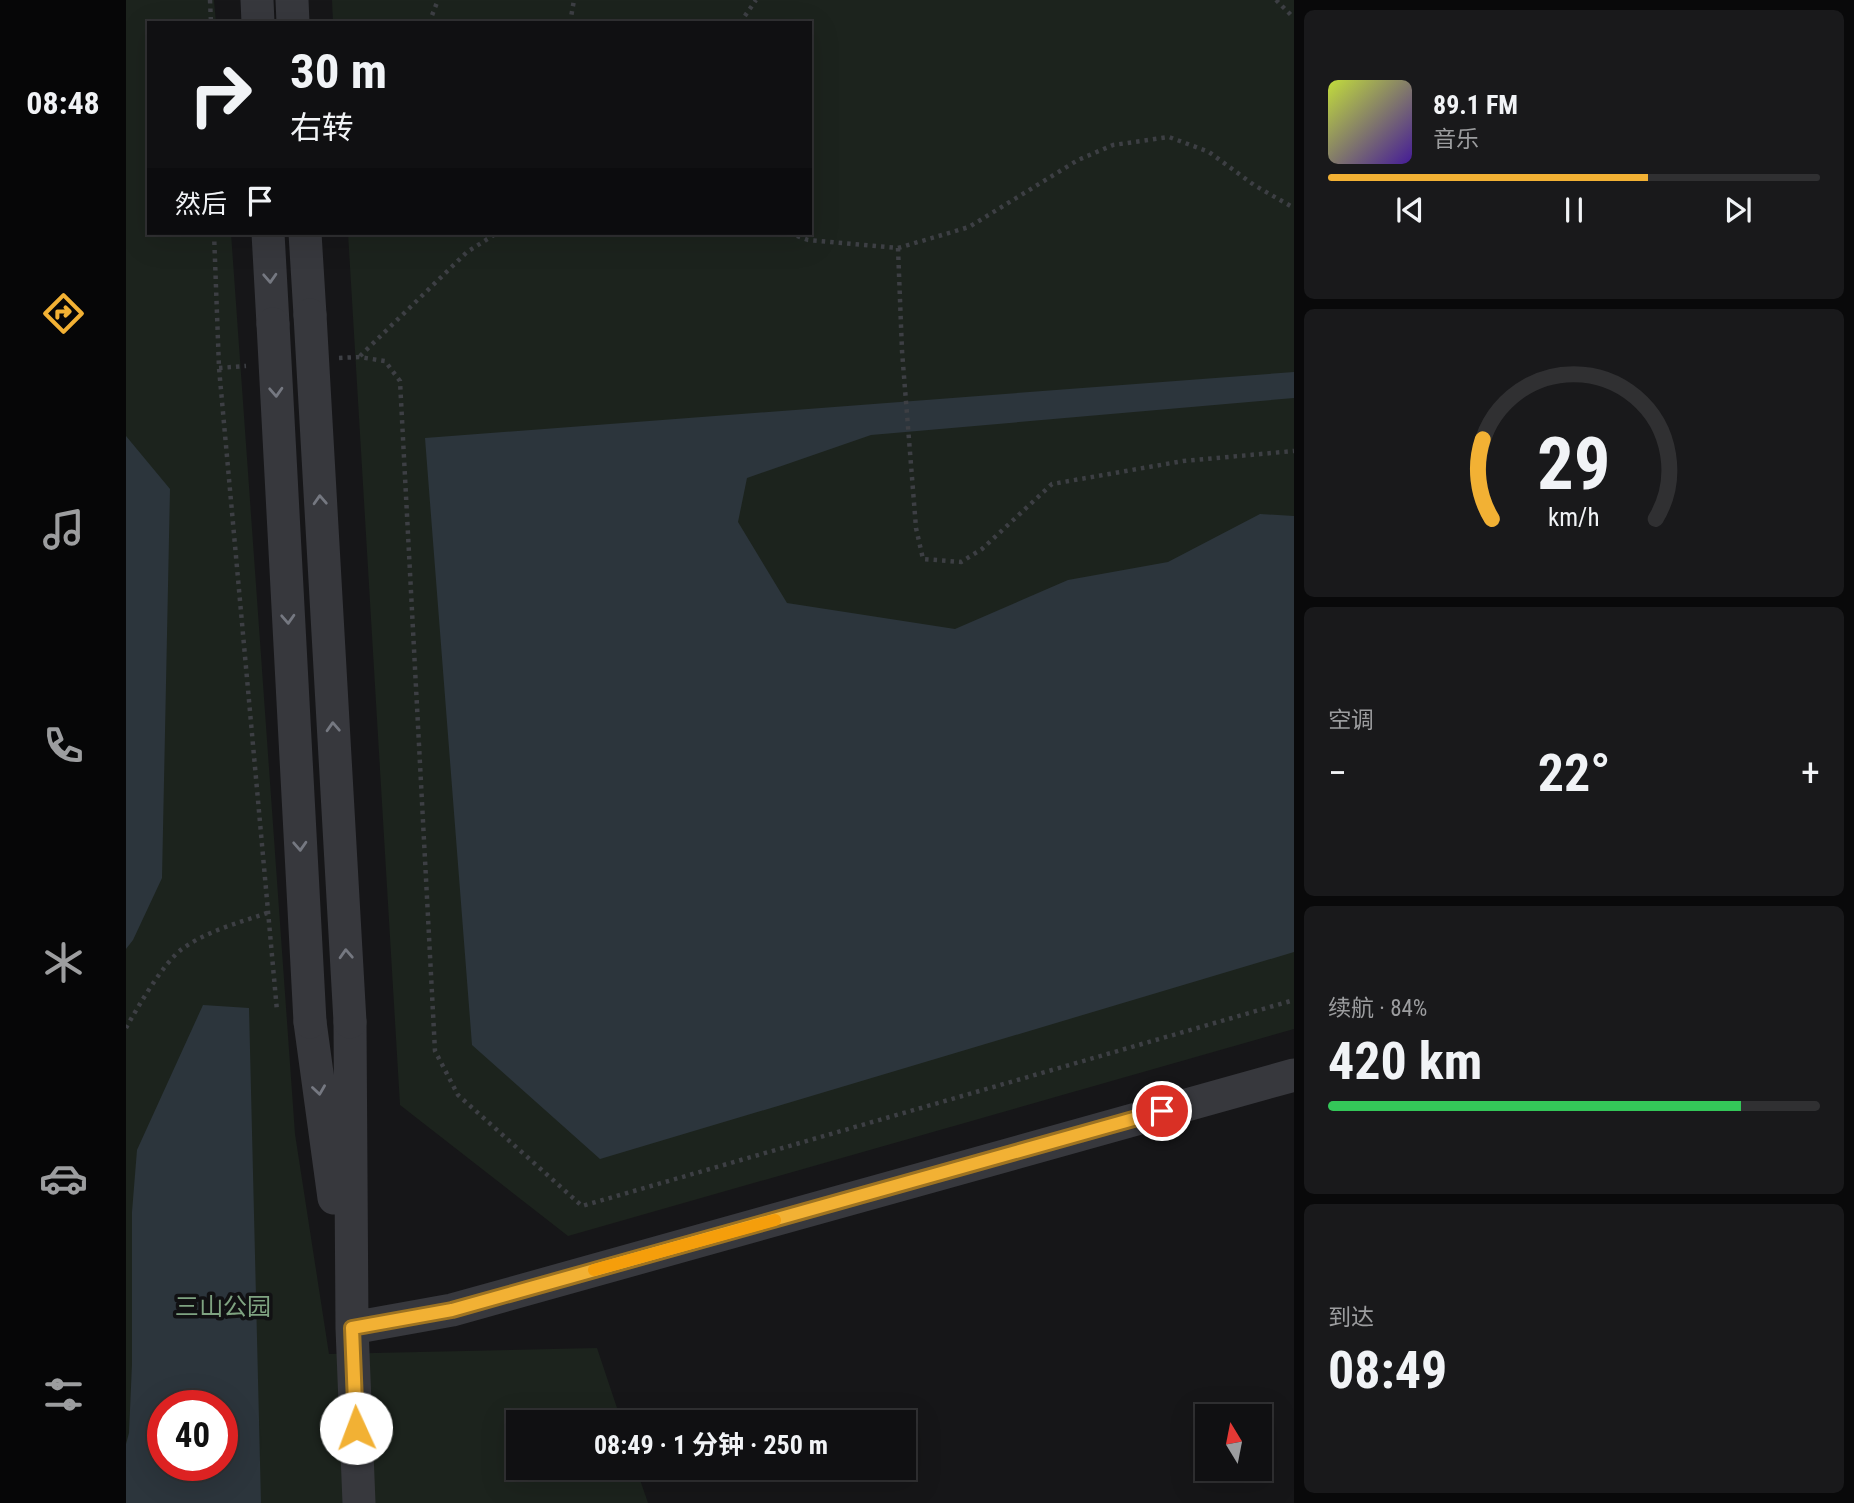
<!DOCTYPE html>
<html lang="zh">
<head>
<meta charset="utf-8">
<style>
  body { margin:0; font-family:"Roboto Condensed","Noto Sans SC",sans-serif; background:#19191b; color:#f1f3f6; height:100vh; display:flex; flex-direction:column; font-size:26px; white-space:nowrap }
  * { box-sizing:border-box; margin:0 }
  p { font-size:23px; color:#9c9d9f }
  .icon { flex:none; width:38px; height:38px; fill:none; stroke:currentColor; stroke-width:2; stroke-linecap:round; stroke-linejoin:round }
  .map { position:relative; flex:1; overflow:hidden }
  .details { display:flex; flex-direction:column; gap:10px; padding:10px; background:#09090a; width:560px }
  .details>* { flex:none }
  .guide { position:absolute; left:21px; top:21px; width:665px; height:214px; border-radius:0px; box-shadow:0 7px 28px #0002,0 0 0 2px #303032; background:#101012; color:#f1f3f6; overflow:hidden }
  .needle { width:46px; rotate:350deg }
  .tools { position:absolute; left:1069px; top:1404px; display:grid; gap:14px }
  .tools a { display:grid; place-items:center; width:77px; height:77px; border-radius:0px; background:#101012; box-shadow:0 7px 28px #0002,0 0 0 2px #303032; font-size:35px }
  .speed { position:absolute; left:21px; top:1390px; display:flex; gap:14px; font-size:35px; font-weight:700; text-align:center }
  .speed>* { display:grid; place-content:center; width:91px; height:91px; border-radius:50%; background:#101012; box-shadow:0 7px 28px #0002,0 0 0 2px #303032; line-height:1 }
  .speed .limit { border:10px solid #d22; background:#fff; color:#111 }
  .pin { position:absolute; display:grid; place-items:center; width:60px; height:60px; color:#fff; margin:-30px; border:4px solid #fff; border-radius:50%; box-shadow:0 2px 7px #0007 }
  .me { position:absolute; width:77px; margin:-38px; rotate:358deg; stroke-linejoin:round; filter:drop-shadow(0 0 5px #0008) }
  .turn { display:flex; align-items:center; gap:24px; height:147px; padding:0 28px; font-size:32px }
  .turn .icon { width:91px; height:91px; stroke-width:2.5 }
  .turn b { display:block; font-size:49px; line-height:60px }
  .then { display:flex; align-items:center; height:66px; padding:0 28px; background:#0003; gap:14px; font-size:26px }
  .big { font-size:52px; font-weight:700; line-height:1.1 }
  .details .tile { flex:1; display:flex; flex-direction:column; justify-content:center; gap:10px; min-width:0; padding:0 24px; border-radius:10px; background:#19191b }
  .details .dial { align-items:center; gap:0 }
  .dial svg { height:182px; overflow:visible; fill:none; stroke:#303032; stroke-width:7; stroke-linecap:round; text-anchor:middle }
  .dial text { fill:#f1f3f6; stroke:none }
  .song { display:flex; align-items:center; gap:21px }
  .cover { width:84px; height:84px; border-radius:10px; background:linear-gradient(135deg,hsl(70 70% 55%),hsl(260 70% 35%)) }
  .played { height:7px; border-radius:4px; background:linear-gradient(90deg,#f2b134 65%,#303032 65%) }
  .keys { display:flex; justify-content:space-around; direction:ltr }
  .heat { display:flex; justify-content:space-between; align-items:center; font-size:38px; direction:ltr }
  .charge { height:10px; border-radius:5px; background:linear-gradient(90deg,#34c759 84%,#303032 0) }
  .trip { position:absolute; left:380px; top:1410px; width:410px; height:70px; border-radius:0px; background:#101012; box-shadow:0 7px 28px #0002,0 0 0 2px #303032; font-weight:700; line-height:70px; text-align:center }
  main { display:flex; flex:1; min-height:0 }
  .tab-bar { display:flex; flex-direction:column; width:126px; justify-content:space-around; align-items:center; background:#060607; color:#9c9d9f }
  .tab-bar .icon { width:49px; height:49px }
  .tab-bar .current { color:#f2b134 }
  .tab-bar b { font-size:32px; color:#f1f3f6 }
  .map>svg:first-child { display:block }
  .green { fill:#1c231d; fill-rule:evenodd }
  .water { fill:#2c353c; fill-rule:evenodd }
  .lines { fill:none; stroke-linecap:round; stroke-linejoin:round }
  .path { stroke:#3d3f44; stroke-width:4.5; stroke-dasharray:3.5 5; stroke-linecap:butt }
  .minor { stroke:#37383d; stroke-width:33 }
  .minor-bridge { stroke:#37383d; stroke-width:33 }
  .oneway { stroke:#757881 }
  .route-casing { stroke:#9d7322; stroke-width:18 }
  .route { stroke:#f2b134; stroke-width:12 }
  .slow { stroke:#f59e0b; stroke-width:12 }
  .labels { text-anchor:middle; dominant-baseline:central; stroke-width:7; stroke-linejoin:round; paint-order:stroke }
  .park-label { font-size:24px; fill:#7fa381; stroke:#111113 }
</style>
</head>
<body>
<main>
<nav class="tab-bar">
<b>08:48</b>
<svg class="icon current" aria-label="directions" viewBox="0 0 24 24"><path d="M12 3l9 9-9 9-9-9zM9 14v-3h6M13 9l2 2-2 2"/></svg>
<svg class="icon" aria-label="music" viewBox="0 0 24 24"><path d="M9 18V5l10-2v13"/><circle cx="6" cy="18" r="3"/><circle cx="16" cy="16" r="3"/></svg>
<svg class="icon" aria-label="phone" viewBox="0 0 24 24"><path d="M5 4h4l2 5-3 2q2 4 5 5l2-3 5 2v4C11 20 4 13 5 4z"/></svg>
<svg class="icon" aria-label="climate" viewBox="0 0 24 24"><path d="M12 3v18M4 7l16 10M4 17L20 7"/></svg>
<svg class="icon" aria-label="car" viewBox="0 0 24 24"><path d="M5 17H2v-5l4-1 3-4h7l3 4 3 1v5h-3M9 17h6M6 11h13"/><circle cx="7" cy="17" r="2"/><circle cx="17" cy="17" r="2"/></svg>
<svg class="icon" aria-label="filters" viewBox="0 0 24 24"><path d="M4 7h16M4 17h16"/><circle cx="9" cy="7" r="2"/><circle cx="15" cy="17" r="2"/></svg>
</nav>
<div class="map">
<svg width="1168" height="1503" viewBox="0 0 1168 1503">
  <rect width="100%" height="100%" fill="#161618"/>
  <path class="green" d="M 0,0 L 88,0 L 90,23 L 23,23 L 23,233 L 105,233 L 169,1134 L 203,1354 L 471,1348 L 496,1423 L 392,1423 L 392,1468 L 510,1468 L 522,1503 L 0,1503 ZM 37,1405 L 96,1405 L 96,1465 L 37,1465 Z
    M 206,0 L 1168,0 L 1168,1029 L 442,1236 L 274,1105 L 222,233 L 684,233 L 684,23 L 207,23 Z"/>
  <path class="water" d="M 1168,372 L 1168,398 L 745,435 L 621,478 L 612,522 L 661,603 L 829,629 L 942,580 L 1042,562 L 1134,514 L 1168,516 L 1168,952 L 474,1159 L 346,1045 L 299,438 Z
    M 0,436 L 44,489 L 36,878 L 7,940 L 0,949 Z
    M 77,1005 L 123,1008 L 135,1503 L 0,1503 L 0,1444 L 3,1433 L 6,1364 L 6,1212 L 11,1150 ZM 96,1405 L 96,1465 L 37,1465 L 37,1405 Z"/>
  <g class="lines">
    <path class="path" d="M 84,0 L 85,23
      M 1150,0 L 1168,18
      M 303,23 L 312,0
      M 444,23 L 448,0
      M 614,23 L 630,0
      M 88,233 L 93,368 L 151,1011
      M 663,233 L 682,240 L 772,248 L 843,227 L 952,160 L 987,145 L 1043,137 L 1083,152 L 1128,185 L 1168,208
      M 772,248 L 776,351 L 790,528 L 797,559 L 835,562 L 856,549 L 926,484 L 1057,461 L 1168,451
      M 234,356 L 341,252 L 371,233
      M 213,358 L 233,357 L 259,361 L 274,381 L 309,1051 L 332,1095 L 456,1206 L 1168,1000
      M 93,368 L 120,366
      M 0,1028 C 11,1008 38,962 56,949 C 81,931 112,923 141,913"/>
    <path class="minor" d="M 131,0 L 132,23
      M 166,0 L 167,23
      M 142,233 L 147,324
      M 179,233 L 184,315
      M 184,1022 L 208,1198
      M 224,1022 L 226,1328 L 233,1503
      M 226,1328 L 326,1310 L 1168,1075"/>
    <path class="minor-bridge" d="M 184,315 L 224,1022
      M 147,324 L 184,1022"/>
  </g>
  <defs><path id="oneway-chevron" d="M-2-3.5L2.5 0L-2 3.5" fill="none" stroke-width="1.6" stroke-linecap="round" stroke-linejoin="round" transform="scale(1.75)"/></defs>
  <g class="oneway">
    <use href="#oneway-chevron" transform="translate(144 278) rotate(87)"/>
    <use href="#oneway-chevron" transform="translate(150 392) rotate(87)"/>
    <use href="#oneway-chevron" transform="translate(194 500) rotate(-93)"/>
    <use href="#oneway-chevron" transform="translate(162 619) rotate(87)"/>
    <use href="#oneway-chevron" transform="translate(207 727) rotate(-93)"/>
    <use href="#oneway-chevron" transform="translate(174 846) rotate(87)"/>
    <use href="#oneway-chevron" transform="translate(220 954) rotate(-93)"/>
    <use href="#oneway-chevron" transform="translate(193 1090) rotate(82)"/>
  </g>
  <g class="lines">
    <defs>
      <path id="route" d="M 230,1428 L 226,1328 L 326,1310 L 1036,1111"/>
    </defs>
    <use href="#route" class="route-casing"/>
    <use href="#route" class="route"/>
    <path class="slow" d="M 468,1270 L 649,1220"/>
  </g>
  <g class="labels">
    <g class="park-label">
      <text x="97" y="1307">三山公园</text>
    </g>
  </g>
</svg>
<div class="tools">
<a><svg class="needle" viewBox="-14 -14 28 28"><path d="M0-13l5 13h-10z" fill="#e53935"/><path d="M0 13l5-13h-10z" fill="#9c9d9f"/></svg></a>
</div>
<div class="speed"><div class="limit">40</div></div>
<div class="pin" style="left:1036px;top:1111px;background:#d93025"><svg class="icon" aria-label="arrive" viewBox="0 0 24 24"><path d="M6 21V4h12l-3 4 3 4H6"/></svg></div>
<svg class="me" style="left:230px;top:1428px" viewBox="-20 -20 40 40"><circle r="19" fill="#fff"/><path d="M0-13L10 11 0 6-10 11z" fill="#f2b134"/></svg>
<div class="trip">08:49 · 1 分钟 · 250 m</div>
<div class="guide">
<div class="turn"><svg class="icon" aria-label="right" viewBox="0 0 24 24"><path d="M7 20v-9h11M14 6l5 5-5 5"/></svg><div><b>30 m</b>右转</div></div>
<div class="then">然后<svg class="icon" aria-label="arrive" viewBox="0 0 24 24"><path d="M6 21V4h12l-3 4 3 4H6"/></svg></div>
</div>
</div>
<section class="details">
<div class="tile">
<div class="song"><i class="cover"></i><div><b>89.1 FM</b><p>音乐</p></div></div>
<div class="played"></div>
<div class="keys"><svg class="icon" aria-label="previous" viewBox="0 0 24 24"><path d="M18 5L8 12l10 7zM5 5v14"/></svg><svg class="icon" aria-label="pause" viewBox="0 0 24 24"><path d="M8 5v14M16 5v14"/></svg><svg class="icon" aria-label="next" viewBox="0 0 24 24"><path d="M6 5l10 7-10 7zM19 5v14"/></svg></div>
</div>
<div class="tile dial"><svg viewBox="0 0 100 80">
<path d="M14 69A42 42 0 1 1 86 69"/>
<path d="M14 69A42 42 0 0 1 10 34" stroke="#f2b134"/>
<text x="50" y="56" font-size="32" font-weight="700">29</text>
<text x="50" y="72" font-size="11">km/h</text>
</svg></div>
<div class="tile"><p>空调</p>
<div class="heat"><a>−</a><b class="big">22°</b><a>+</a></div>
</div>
<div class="tile"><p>续航 · 84%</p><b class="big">420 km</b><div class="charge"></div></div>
<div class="tile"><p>到达</p><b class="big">08:49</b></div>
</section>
</main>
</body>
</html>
